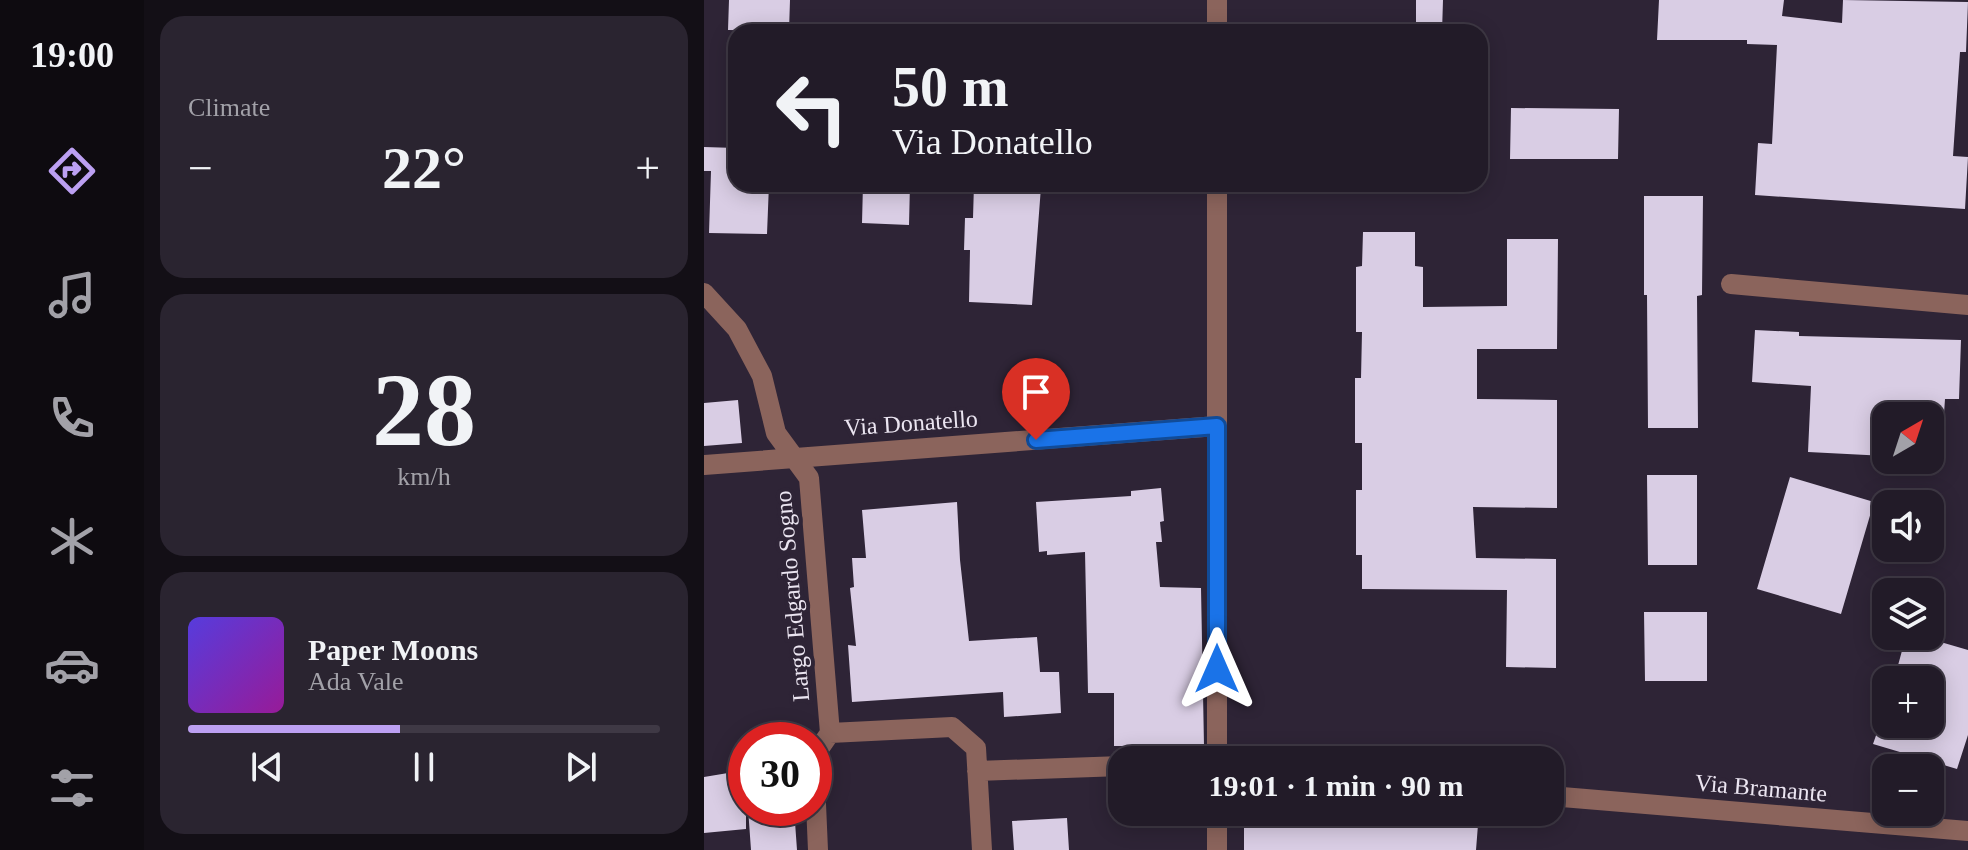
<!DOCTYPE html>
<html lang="en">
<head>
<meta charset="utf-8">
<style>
  body { margin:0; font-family:Georgia,serif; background:#2a2430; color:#f1f3f6; height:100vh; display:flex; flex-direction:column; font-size:30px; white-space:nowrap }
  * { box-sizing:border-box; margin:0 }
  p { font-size:26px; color:#a2a1a8 }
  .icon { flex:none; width:44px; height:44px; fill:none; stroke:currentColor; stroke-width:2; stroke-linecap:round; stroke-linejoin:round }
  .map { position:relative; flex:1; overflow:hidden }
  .details { display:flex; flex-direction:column; gap:16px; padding:16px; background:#130f16; width:560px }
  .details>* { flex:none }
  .hud { position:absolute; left:24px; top:24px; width:760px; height:168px; border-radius:24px; box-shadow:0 4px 20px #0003,0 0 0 2px #3f3945; background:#221b28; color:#f1f3f6; overflow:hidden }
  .needle { width:52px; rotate:39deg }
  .fabs { position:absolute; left:1168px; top:402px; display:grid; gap:16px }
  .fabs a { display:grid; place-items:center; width:72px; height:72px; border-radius:16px; background:#221b28; box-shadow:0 4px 20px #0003,0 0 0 2px #3f3945; font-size:40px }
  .speed { position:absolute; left:24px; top:722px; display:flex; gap:16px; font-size:40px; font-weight:700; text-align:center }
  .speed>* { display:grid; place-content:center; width:104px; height:104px; border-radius:50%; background:#221b28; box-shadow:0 4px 20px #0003,0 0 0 2px #3f3945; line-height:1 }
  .speed .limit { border:12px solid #d22; background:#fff; color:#111 }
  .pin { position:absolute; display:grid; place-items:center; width:68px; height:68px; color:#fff; margin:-82px -34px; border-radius:50% 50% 50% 0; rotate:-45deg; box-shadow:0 0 8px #0007 }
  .pin .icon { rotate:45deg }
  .me { position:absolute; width:88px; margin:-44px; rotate:0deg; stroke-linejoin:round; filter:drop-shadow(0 0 6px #0008) }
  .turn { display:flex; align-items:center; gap:28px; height:168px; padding:0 32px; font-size:36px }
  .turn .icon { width:104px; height:104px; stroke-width:2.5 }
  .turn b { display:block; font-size:56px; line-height:68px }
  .big { font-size:60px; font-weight:700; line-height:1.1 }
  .details .widget { flex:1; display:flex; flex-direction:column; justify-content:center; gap:12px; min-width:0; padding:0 28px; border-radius:24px; background:#2a2430 }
  .details .dial { align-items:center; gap:0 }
  .dial b { font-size:104px; line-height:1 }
  .song { display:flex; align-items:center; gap:24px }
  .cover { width:96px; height:96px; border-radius:12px; background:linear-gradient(135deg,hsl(250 70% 55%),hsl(300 70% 35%)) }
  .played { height:8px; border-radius:4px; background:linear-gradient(90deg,#bca0f2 45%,#3f3945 45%) }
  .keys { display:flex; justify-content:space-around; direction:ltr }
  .heat { display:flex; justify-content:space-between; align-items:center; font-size:44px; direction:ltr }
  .trip { position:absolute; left:404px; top:746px; width:456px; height:80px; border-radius:24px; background:#221b28; box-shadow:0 4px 20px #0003,0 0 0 2px #3f3945; font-weight:700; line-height:80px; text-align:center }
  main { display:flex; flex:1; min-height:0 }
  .menu { display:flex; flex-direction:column; width:144px; justify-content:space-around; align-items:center; background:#0e0b10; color:#a2a1a8 }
  .menu .icon { width:56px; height:56px }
  .menu .selected { color:#bca0f2 }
  .menu b { font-size:36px; color:#f1f3f6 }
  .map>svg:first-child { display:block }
  .building { fill:#d9cde4 }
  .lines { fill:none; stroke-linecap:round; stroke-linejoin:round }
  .minor { stroke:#8b645c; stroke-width:20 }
  .route-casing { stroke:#114b97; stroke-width:20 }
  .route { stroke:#1a73e8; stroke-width:14 }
  .labels { text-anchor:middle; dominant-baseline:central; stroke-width:8; stroke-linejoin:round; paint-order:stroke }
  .street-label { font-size:24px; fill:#ebe5f1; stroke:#2e2436 }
</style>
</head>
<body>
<main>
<nav class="menu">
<b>19:00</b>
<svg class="icon selected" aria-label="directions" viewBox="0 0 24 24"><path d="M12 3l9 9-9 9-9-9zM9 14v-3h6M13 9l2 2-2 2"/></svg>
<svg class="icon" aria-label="music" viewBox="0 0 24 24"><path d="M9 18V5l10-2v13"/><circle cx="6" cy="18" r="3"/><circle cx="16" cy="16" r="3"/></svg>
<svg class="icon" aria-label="phone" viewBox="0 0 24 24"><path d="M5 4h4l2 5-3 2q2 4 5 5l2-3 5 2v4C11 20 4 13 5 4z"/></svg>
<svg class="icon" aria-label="climate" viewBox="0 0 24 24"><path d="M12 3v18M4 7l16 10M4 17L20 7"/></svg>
<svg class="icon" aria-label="car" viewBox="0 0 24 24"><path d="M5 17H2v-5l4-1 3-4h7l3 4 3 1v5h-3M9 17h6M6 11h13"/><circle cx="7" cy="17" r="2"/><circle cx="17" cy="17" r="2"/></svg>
<svg class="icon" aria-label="filters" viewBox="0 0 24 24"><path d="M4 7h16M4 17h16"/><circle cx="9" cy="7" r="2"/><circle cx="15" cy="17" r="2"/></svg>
</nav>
<section class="details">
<div class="widget"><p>Climate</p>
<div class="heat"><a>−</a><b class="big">22°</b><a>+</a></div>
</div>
<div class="widget dial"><b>28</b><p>km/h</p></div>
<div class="widget">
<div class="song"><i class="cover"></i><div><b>Paper Moons</b><p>Ada Vale</p></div></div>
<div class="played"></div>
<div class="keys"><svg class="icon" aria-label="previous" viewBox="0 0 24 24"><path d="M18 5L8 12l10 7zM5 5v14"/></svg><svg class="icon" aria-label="pause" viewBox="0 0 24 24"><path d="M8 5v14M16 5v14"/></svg><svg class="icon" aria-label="next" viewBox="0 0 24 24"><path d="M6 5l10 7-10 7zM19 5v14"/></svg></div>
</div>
</section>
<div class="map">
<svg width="1264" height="850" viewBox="0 0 1264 850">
  <rect width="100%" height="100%" fill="#2e2436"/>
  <path class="building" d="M 25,0 L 86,0 L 85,31 L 24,30 Z
    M 712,0 L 739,0 L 738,32 L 712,32 Z
    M 955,0 L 1080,0 L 1078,16 L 1138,23 L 1139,0 L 1264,2 L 1262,52 L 1256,52 L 1249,156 L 1264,157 L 1261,209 L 1051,195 L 1054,143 L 1068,144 L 1073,45 L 1043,44 L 1043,40 L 953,40 Z
    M 807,108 L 915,109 L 914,159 L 806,159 Z
    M 0,147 L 32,148 L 32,184 L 65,184 L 63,234 L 5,233 L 7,171 L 0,171 Z
    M 159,184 L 206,184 L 205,225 L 158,223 Z
    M 270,184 L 337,187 L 328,305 L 265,302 L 266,250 L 260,250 L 261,218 L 269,218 Z
    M 940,196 L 999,196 L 998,295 L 993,296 L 994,428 L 944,428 L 943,295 L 940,295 Z
    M 659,232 L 711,232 L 711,266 L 719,267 L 719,307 L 803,306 L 803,239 L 854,239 L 853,349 L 773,349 L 773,399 L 853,400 L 853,508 L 769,507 L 772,558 L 852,559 L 852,668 L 802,667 L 803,590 L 658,589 L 658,555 L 652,555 L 652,490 L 658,490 L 658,443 L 651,443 L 651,378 L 657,378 L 658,332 L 652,332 L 652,267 L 658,266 Z
    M 1051,330 L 1095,332 L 1095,336 L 1257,340 L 1255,399 L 1241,399 L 1237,458 L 1226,458 L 1226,416 L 1182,416 L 1182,456 L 1104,452 L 1107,386 L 1048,382 Z
    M 34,400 L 38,443 L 0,446 L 0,403 Z
    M 943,475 L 993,475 L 993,565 L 944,565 Z
    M 1086,477 L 1170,502 L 1137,614 L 1053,589 Z
    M 457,488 L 460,521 L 456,522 L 458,542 L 452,542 L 456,587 L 497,588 L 500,746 L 410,746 L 410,693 L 384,693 L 381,552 L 343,555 L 343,551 L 335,552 L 332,502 L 427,496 L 427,491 Z
    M 253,502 L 256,560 L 265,641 L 333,637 L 336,672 L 355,672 L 357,713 L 300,717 L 299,692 L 148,702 L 144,645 L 152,646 L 146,588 L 150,587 L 148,558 L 162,558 L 158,510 Z
    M 940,612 L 1003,612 L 1003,681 L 941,681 Z
    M 1202,636 L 1216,636 L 1264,650 L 1264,735 L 1253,769 L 1169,744 L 1182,707 L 1182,724 L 1226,724 L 1226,680 L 1190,680 Z
    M 42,770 L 42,829 L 0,833 L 0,777 Z
    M 44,808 L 90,808 L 93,850 L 47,850 Z
    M 540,812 L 775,812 L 772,850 L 540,850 Z
    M 363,818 L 365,850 L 310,850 L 308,821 Z"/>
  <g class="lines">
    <path class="minor" d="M 513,0 L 513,32
      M 513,184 L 513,760
      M 1027,284 L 1264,305
      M 0,293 L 33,329 L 58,376 L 72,433 L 105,478 L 126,733
      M 0,465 L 513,426
      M 110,756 L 126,733 L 248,727 L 272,748 L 278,850
      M 110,758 L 114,850
      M 273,771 L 418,766
      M 846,796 L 1264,831
      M 513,812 L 513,850"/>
  </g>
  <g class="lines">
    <defs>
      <path id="route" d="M 332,440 L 513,426 L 513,669"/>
    </defs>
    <use href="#route" class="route-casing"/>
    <use href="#route" class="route"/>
  </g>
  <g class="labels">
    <g class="street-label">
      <text transform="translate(207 423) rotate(-4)">Via Donatello</text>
      <text transform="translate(88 596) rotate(-95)">Largo Edgardo Sogno</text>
      <text transform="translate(1057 788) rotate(5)">Via Bramante</text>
    </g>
  </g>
</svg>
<div class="fabs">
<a><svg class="needle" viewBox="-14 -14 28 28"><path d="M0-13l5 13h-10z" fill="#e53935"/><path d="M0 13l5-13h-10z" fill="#a2a1a8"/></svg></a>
<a><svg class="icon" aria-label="sound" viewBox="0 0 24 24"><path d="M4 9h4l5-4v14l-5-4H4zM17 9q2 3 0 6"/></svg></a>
<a><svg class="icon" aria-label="layers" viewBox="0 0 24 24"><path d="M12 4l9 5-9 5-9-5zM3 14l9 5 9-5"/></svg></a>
<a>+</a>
<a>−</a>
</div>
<div class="speed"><div class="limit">30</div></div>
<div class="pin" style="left:332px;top:440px;background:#d93025"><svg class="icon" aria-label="arrive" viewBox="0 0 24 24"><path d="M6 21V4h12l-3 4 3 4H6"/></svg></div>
<svg class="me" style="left:513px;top:669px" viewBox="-20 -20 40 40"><path d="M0-17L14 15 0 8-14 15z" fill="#1a73e8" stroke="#fff" stroke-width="4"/></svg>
<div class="trip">19:01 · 1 min · 90 m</div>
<div class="hud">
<div class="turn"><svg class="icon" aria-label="left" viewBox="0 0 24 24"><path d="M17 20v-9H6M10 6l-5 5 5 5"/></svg><div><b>50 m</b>Via Donatello</div></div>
</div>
</div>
</main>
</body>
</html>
